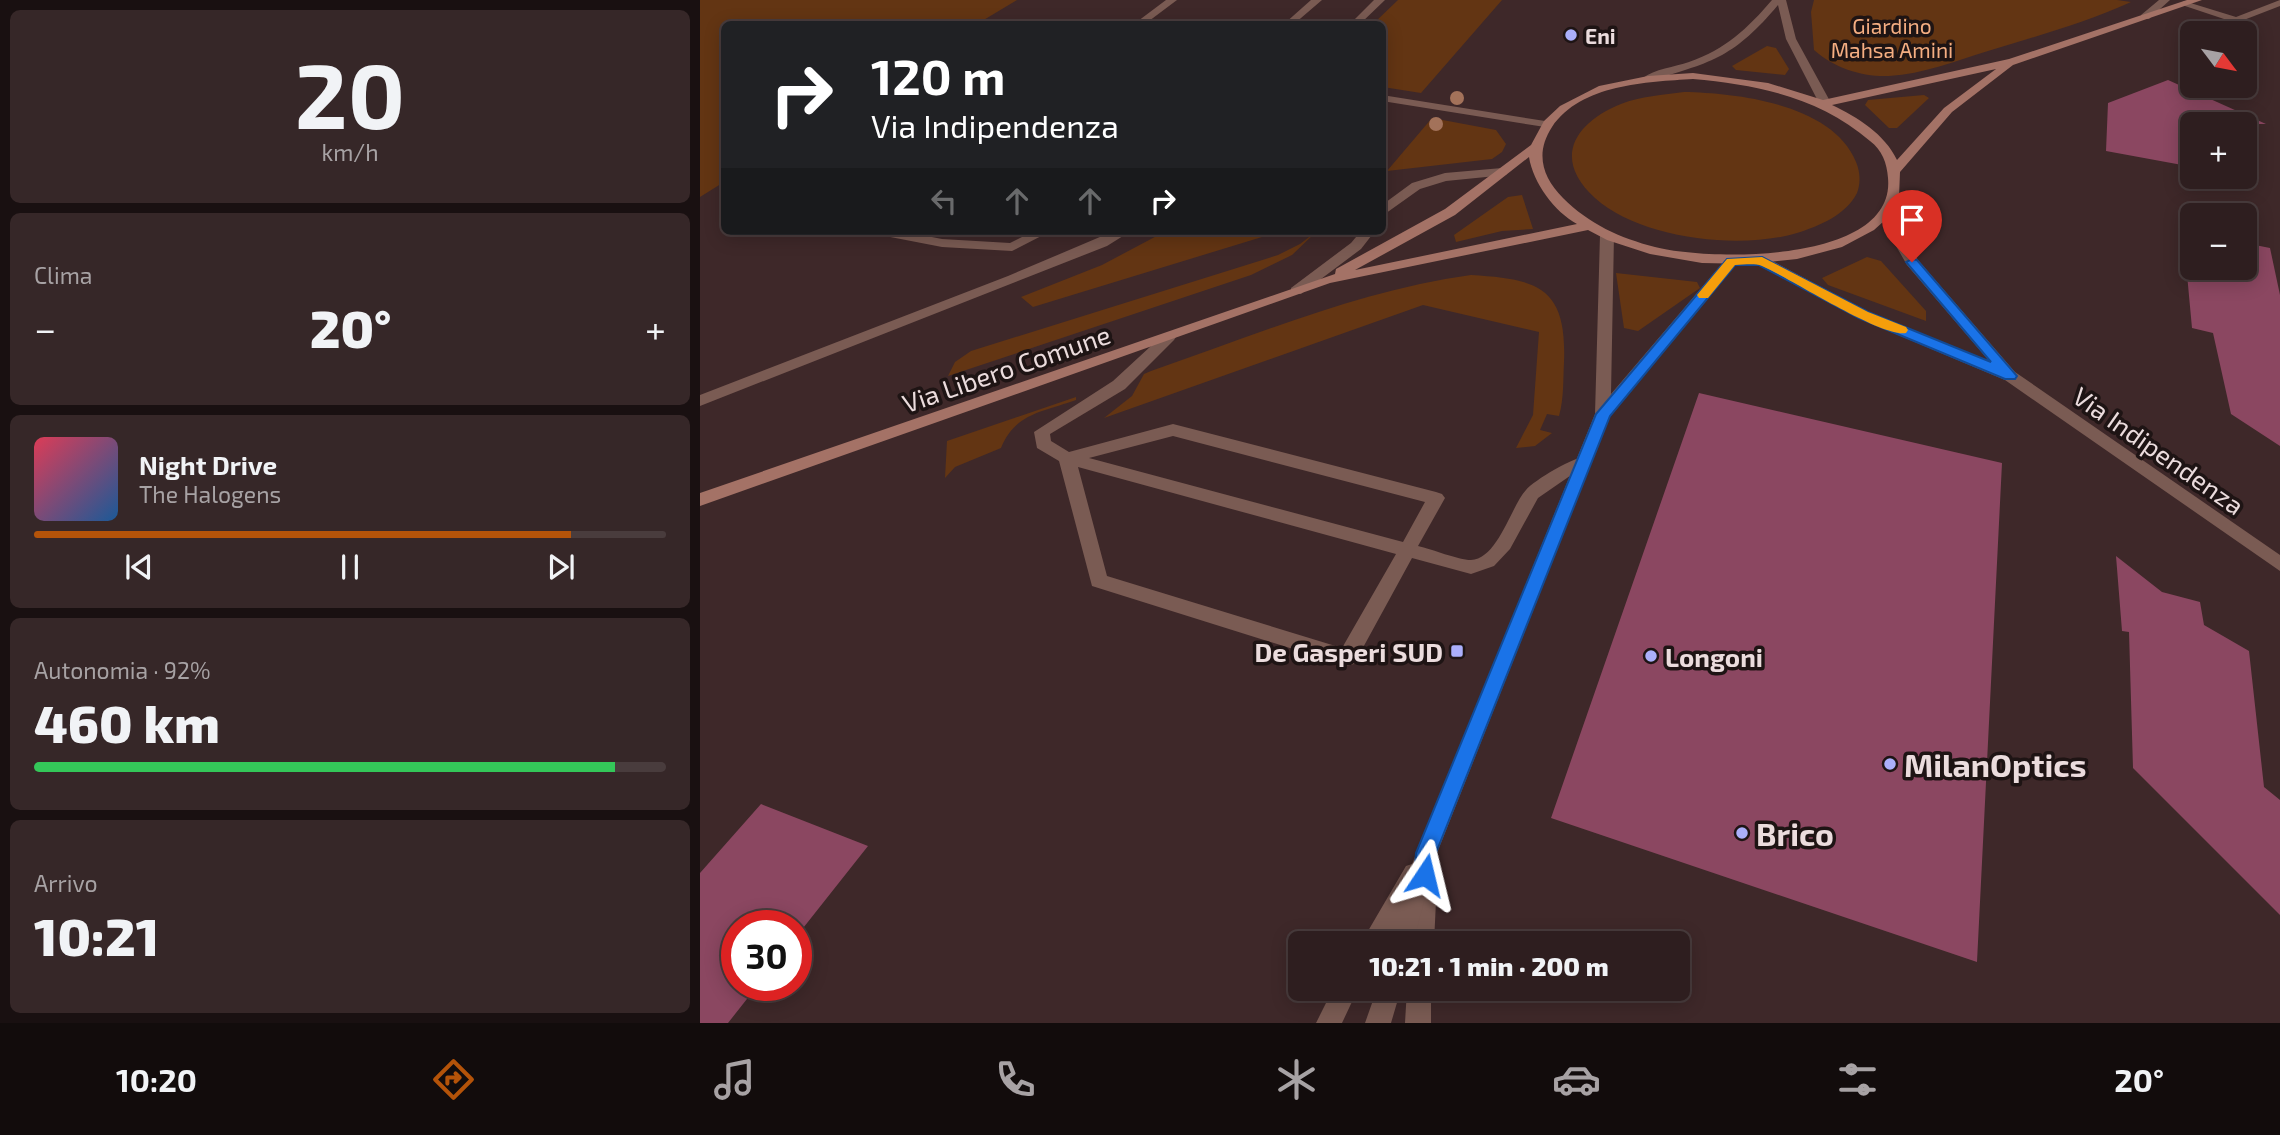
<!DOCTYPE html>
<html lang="it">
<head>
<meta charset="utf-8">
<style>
  body { margin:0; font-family:"Exo 2",sans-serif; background:#362728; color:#f1f3f6; height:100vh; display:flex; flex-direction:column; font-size:26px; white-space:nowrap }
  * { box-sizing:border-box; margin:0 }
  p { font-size:23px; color:#a7a2a4 }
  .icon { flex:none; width:38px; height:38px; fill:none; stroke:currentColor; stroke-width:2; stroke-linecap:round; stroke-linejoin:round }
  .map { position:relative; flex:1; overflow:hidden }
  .details { display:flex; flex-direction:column; gap:10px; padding:10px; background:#191011; width:700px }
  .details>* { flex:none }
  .guide { position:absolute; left:21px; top:21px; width:665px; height:214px; border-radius:10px; box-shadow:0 4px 18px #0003,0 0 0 2px #493c3d; background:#202124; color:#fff; overflow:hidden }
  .needle { width:46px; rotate:122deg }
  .fabs { position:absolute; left:1480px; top:21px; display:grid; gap:14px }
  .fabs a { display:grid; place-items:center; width:77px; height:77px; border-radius:10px; background:#2e1e1f; box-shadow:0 4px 18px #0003,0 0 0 2px #493c3d; font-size:35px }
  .speed { position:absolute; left:21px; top:910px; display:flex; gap:14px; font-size:35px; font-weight:700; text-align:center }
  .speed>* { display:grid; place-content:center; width:91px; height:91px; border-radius:50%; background:#2e1e1f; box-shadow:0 4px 18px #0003,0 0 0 2px #493c3d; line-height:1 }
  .speed .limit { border:10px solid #d22; background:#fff; color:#111 }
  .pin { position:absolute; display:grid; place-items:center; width:60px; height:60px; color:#fff; margin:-72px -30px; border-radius:50% 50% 50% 0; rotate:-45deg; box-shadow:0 0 7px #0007 }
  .pin .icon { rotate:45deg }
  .me { position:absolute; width:77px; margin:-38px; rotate:10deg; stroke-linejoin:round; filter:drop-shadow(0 0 5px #0008) }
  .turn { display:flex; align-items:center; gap:24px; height:147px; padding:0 35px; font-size:32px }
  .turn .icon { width:91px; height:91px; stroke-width:2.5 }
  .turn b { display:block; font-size:49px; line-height:60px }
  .lanes { display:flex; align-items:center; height:66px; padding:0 35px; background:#0003; justify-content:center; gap:35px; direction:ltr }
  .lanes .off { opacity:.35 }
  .big { font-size:52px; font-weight:800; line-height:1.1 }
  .details .card { flex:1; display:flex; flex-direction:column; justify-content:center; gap:10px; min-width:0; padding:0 24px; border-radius:10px; background:#362728 }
  .details .dial { align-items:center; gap:0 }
  .dial b { font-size:91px; line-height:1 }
  .song { display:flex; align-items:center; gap:21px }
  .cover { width:84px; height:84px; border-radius:10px; background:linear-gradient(135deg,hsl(350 70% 55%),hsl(210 70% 35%)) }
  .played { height:7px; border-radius:4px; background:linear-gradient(90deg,#b45309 85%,#493c3d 85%) }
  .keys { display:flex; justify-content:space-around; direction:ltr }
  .heat { display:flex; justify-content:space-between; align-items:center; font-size:38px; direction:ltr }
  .charge { height:10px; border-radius:5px; background:linear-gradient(90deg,#34c759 92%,#493c3d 0) }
  .trip { position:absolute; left:588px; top:931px; width:402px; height:70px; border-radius:10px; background:#2e1e1f; box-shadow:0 4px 18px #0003,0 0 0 2px #493c3d; font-weight:800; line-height:70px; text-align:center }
  .dock { display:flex; height:112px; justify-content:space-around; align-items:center; background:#120c0c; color:#a7a2a4 }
  .dock .icon { width:49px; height:49px }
  .dock .current { color:#b45309 }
  .dock b { font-size:32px; color:#f1f3f6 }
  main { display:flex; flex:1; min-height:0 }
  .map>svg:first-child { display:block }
  .green { fill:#633513 }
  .building { fill:#8b4761 }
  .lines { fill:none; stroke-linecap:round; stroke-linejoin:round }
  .service { fill:#7a5b53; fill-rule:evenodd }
  .minor { fill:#7a5b53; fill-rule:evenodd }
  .tertiary { fill:#7a5b53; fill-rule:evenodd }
  .secondary { fill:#a47266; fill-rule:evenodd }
  .tree { fill:#a3725a }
  .route { fill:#1a73e8; stroke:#114b97; stroke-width:2 }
  .slow { fill:#f59e0b }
  .poi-dot { fill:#abaffb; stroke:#1e1414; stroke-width:2.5 }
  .labels { text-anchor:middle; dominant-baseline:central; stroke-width:7; stroke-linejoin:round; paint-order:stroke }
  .far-park-label { font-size:21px; fill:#f5ae82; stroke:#1e1414 }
  .far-poi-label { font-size:21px; font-weight:bold; fill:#ebdcdd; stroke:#1e1414; text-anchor:start }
  .street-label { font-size:26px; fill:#ebdcdd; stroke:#1e1414 }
  .poi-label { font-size:26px; font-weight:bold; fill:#ebdcdd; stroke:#1e1414; text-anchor:end }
  .near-poi-label { font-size:32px; font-weight:bold; fill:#ebdcdd; stroke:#1e1414; text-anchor:start }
</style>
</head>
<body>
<main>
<section class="details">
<div class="card dial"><b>20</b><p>km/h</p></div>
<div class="card"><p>Clima</p>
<div class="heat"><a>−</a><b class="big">20°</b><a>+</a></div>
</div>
<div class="card">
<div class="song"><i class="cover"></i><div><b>Night Drive</b><p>The Halogens</p></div></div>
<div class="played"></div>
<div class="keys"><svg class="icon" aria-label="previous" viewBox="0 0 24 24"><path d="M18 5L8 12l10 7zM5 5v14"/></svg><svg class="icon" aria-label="pause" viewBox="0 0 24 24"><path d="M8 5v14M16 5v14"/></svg><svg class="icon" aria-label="next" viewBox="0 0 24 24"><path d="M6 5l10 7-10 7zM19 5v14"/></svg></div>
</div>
<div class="card"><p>Autonomia · 92%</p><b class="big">460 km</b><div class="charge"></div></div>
<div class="card"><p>Arrivo</p><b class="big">10:21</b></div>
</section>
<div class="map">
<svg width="1580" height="1023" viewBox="0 0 1580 1023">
  <rect width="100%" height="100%" fill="#3e2829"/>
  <path class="green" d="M 0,0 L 317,0 L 277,24 L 24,24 L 24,182 L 0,197 Z
    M 698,0 L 802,0 L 721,93 L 683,87 L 682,24 L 673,24 Z
    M 1114,0 L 1417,0 L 1431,2 C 1385,23 1337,36 1288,51 C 1256,61 1223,74 1189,76 C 1162,77 1134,68 1114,50 L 1111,12 Z
    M 1067,46 L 1076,48 L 1089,69 L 1085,75 L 1036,70 L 1032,66 Z
    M 984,92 C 1037,93 1133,104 1156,162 C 1160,171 1161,183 1157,193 C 1146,215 1119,226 1097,233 C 1040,250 940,239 895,198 C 852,159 874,123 921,104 C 941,96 963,95 984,92 Z
    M 1224,95 L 1229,98 L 1197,128 L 1189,128 L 1165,105 L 1168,100 Z
    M 732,118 L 796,130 L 806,144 L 802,152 L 792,159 L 687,171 Z
    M 822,195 L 833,229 L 802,231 L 756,242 L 754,235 L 808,197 Z
    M 466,231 L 573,231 L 562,237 L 333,307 L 321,297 L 402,265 Z
    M 617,231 L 592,255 L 551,275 L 248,376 L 255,362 L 271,351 L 578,255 L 600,244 Z
    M 1167,257 L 1181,261 L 1226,311 L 1226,321 L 1128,285 L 1122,278 Z
    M 916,273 L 997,282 L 1000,288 L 938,331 L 924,328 Z
    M 771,275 C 838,279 867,287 864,362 C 863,380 864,398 859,416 L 847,414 L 840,430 L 852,433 L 835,446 L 816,448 L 833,415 L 839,332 L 723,305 L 404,418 L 432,396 L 444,374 L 451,371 C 556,335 661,290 771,275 Z
    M 376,397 L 376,400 C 343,412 315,413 301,448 L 255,467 L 245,478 L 247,441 Z"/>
  <path class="building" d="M 1468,80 L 1566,124 L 1493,124 L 1493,167 L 1406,151 L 1408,103 Z
    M 1483,231 L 1493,233 L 1493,268 L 1545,268 L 1545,243 L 1570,248 L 1580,295 L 1580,446 L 1531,414 L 1513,333 L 1492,328 Z
    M 999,393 L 1302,463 L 1277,962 L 851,818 Z
    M 1416,556 L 1462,592 L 1500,602 L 1504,625 L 1549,651 L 1564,787 L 1580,800 L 1580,915 L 1433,768 L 1429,632 L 1422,631 Z
    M 61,804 L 168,846 L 96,937 L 96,926 L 37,926 L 37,985 L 58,985 L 28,1023 L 0,1023 L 0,873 Z"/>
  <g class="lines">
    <path class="service" d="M 466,0 L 477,0 L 445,24 L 434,24 Z
      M 611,0 L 622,0 L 594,24 L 584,24 Z
      M 1459,0 L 1470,0 L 1449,19 L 1441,19 L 1441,15 Z
      M 1580,0 L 1580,6 L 1536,23 L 1479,4 L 1484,1 L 1536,17 Z
      M 802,168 L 808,172 L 806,175 L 746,181 L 720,189 L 682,216 L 682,205 L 712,183 L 745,173 Z
      M 173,231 L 201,231 L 242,239 L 310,243 L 334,231 L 351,231 L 312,251 L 242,247 L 180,235 Z
      M 414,231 L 431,231 L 407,246 L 0,406 L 0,395 L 308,276 Z
      M 661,231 L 675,231 L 661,249 L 601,294 L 591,294 L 591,288 L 651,243 Z
      M 469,332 L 476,337 L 474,340 L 425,389 L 350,434 L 351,441 L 369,452 L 473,424 L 736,492 L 742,494 L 745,498 L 718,546 C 732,549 758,560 771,560 C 798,559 811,506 826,490 C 834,480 880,453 891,456 L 893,460 L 838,498 L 810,549 L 794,566 L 771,574 L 712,558 L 654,664 L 647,666 L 392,586 L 359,461 L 337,448 L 334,432 L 413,381 L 464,334 ZM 473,436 L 725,502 L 703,542 L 389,458 ZM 378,467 L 696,554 L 642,648 L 407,576 Z"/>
    <path class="minor" d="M 674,0 L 685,0 L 660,24 L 650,24 Z
      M 682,95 L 845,121 L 851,124 L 845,127 L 682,101 Z
      M 725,869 L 733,872 L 737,880 L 734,943 L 710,943 L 713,880 L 717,872 Z
      M 707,989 L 731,989 L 731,1023 L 705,1023 Z"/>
    <path class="tertiary" d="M 1072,0 L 1086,0 L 1096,39 L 1131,103 L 1129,105 L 1119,103 L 1086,39 L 1078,5 C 1035,56 1014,62 952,80 L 943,78 C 954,69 975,67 989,62 C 1026,49 1047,29 1072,0 Z
      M 1184,211 L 1190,215 L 1218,260 L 1315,372 L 1580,555 L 1580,571 L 1305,380 L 1158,318 L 1055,261 L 1062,257 L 1067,258 L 1168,312 L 1290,362 L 1207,265 L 1178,215 Z
      M 907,231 L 914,235 L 911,394 L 1026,259 L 1036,259 L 1038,262 L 910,416 L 737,853 L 713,943 L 689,943 L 691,935 L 686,943 L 661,943 L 706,866 L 712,864 L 895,414 L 900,235 Z
      M 633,989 L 658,989 L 642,1023 L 616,1023 Z
      M 677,989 L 701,989 L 691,1023 L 665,1023 Z"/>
    <path class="secondary" d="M 1487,0 L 1502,0 L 1313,65 L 1252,112 L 1200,172 L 1199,197 L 1184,221 L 1174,230 L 1142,247 L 1097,259 L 1051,264 L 1002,263 L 950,254 L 907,240 L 888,230 L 630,283 L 0,506 L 0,493 L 635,274 L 636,269 L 745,209 L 831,145 L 844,121 L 860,106 L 899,86 L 948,76 L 993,73 L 1068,83 L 1123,100 L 1309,59 ZM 1296,69 L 1244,108 L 1197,160 C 1185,134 1157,117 1132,105 ZM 993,79 C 1058,85 1119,97 1170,141 C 1182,150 1187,163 1188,178 C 1196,264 1009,261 955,247 C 920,238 889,224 863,198 C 842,177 835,153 852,127 C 881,84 947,82 993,79 ZM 829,157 C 833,183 855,212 877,224 L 655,270 L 755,215 Z"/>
  </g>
  <g class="tree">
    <circle cx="757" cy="98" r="7"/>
    <circle cx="736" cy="124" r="7"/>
  </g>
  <path class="route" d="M 1062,257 L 1168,312 L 1291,362 L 1206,262 L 1212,259 L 1217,260 L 1317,376 L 1315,379 L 1305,379 L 1159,318 L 1059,265 L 1035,265 L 910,416 L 736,853 L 732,883 L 725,886 L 717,883 L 714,875 L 716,853 L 896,414 L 1027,259 Z"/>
  <path class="slow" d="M 1062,257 L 1168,312 L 1206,327 L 1208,330 L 1206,333 C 1182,338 1090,278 1062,266 C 1054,263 1044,265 1035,265 L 1008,298 L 999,298 L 997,295 L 1027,259 Z"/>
  <g class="poi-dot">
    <circle cx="871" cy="35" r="7"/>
    <rect x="750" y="644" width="14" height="14" rx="3.5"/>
    <circle cx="951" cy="656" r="7"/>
    <circle cx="1190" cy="764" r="7"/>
    <circle cx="1042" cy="833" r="7"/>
  </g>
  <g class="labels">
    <g class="far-park-label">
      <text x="1192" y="25">Giardino<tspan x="1192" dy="24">Mahsa Amini</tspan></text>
    </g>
    <g class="far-poi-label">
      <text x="885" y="35">Eni</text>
    </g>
    <g class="street-label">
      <text transform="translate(306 368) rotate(-19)">Via Libero Comune</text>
      <text transform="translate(1459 450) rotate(35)">Via Indipendenza</text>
    </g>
    <g class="poi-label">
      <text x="743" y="651">De Gasperi SUD</text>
      <text x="965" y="656" text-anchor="start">Longoni</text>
    </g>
    <g class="near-poi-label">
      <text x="1204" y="764">MilanOptics</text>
      <text x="1056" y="833">Brico</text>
    </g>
  </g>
</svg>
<div class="fabs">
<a><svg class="needle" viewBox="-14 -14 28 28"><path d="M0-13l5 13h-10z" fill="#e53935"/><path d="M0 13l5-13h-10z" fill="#a7a2a4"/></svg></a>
<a>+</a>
<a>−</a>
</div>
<div class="speed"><div class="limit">30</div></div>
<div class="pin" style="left:1212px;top:262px;background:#d93025"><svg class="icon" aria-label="arrive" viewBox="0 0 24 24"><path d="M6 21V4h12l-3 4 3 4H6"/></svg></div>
<svg class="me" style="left:725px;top:875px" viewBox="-20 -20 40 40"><path d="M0-17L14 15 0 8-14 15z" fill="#1a73e8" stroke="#fff" stroke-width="4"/></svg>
<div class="trip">10:21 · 1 min · 200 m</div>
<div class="guide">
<div class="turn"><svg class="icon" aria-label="right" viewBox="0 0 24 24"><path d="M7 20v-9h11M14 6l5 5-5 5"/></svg><div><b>120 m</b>Via Indipendenza</div></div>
<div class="lanes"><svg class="icon off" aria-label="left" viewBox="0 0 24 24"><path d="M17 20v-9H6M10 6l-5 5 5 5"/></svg><svg class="icon off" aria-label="ahead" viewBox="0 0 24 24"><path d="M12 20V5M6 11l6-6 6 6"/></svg><svg class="icon off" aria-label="ahead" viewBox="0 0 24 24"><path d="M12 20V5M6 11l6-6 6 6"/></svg><svg class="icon" aria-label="right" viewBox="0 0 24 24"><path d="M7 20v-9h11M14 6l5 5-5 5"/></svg></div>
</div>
</div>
</main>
<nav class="dock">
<b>10:20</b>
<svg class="icon current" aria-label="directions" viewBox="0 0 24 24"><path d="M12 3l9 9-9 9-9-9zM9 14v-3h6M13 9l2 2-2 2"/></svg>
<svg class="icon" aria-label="music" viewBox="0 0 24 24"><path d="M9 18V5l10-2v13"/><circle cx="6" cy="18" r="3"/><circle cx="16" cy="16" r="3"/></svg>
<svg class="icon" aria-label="phone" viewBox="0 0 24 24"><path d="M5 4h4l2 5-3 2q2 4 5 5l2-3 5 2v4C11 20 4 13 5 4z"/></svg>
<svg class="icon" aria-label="climate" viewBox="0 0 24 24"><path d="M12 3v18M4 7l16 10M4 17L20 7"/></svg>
<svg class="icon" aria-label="car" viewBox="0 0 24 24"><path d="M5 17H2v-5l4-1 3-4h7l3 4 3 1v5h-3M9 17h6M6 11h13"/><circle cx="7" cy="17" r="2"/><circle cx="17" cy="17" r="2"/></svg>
<svg class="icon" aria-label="filters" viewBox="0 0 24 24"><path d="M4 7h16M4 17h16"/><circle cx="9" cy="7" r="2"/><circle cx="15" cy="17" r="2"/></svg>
<b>20°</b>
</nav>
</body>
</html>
